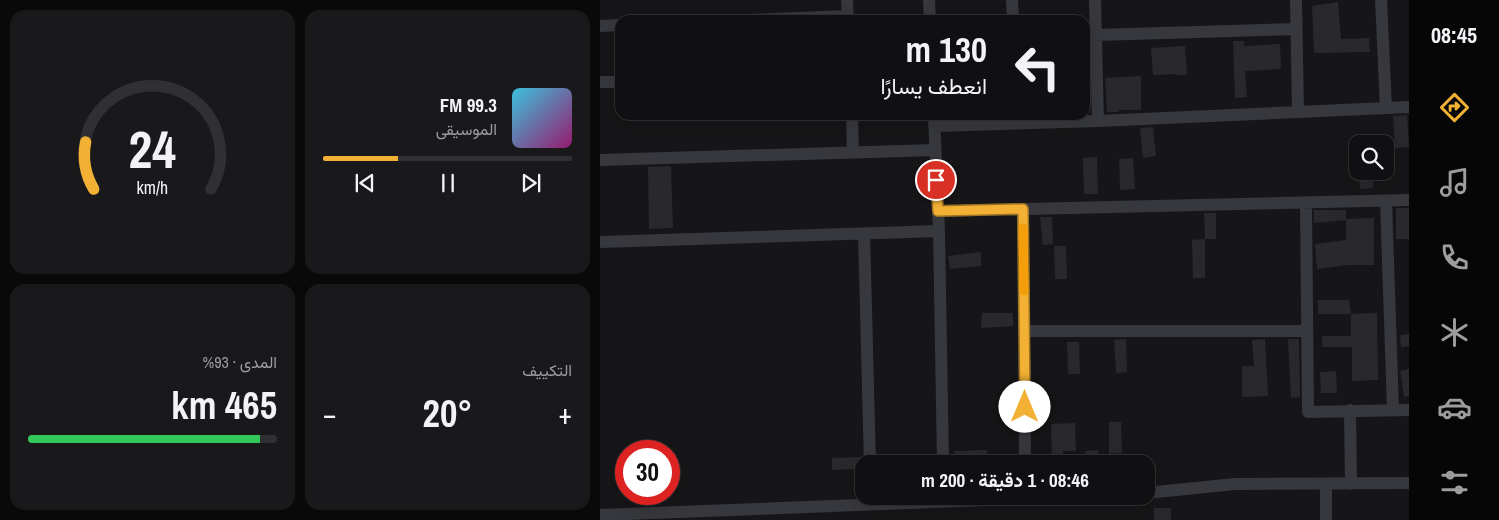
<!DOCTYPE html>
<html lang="ar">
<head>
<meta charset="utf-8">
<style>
  body { margin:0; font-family:"Archivo Narrow",Vazirmatn,sans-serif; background:#19191b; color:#f1f3f6; direction:rtl; height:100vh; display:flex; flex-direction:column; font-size:19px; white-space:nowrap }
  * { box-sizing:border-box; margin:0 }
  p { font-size:16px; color:#9c9d9f }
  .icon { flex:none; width:28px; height:28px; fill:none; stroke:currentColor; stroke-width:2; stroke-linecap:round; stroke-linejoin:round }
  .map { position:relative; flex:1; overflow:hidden; direction:ltr }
  .panel { display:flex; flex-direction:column; gap:10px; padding:10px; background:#09090a; width:600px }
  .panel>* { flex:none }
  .guide { position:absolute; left:15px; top:15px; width:475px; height:105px; border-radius:15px; box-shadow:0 5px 20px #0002,0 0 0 1px #303032; direction:rtl; background:#101012; color:#f1f3f6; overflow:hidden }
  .controls { position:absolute; left:749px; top:135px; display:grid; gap:10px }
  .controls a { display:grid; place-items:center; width:45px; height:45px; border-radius:10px; background:#101012; box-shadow:0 5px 20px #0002,0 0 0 1px #303032; font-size:25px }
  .speed { position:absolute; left:15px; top:440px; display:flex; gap:10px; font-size:25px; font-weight:700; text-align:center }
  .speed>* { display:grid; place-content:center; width:65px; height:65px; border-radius:50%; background:#101012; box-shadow:0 5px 20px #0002,0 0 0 1px #303032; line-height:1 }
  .speed .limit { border:8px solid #d22; background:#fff; color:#111 }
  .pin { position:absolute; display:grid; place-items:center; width:42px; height:42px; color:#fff; margin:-21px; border:2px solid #fff; border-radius:50%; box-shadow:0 1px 5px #0007 }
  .me { position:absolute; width:55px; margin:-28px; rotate:0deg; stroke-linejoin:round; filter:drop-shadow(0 0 4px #0008) }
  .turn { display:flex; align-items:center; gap:18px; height:105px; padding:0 20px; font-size:22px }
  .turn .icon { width:65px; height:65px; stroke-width:2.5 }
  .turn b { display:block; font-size:35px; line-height:42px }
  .big { font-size:38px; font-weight:700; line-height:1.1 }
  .panel .widget { flex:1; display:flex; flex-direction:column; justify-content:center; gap:8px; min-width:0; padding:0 18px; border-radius:15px; background:#19191b }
  .panel .dial { align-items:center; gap:0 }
  .dial svg { height:130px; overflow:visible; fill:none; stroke:#303032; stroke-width:7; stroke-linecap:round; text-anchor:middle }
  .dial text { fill:#f1f3f6; stroke:none }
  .song { display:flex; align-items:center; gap:15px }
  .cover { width:60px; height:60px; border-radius:8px; background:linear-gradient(135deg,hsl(190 70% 55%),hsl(320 70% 35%)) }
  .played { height:5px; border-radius:2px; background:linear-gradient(90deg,#f2b134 30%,#303032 30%) }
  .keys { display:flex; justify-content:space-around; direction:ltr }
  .heat { display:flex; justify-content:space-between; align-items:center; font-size:28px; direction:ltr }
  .charge { height:8px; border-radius:4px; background:linear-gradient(90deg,#34c759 93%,#303032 0) }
  .panel .tiles { flex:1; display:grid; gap:10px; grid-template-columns:repeat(2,1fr) }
  .trip { position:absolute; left:255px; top:455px; width:300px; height:50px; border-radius:15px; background:#101012; box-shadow:0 5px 20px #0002,0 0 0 1px #303032; font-weight:700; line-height:50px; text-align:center; direction:rtl }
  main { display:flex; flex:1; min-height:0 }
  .dock { display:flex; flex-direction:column; width:90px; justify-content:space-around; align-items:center; background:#060607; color:#9c9d9f }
  .dock .icon { width:35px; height:35px }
  .dock .on { color:#f2b134 }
  .dock b { font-size:22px; color:#f1f3f6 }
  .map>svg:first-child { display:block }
  .building { fill:#29292c }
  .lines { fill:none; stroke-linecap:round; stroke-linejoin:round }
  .street { stroke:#37383d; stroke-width:12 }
  .route-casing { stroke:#9d7322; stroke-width:12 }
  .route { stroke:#f2b134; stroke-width:9 }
  .slow { stroke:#f59e0b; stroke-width:9 }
</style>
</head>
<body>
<main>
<nav class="dock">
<b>08:45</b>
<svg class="icon on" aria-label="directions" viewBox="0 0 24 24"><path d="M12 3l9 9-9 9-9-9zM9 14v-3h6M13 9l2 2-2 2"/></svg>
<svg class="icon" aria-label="music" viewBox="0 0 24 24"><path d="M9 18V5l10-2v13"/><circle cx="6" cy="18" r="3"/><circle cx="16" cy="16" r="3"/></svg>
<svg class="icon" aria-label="phone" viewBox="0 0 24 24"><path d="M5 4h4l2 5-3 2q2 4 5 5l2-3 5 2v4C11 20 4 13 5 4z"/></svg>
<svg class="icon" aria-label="climate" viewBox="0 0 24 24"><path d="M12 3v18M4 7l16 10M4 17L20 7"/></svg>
<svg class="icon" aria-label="car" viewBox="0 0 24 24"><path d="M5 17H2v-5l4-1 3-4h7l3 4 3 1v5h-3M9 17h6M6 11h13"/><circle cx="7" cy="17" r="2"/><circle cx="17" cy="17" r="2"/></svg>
<svg class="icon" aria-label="filters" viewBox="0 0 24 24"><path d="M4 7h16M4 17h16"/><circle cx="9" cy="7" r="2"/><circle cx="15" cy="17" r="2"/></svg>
</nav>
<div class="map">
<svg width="809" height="520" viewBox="0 0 809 520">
  <rect width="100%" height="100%" fill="#161618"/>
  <path class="building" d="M 738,2 L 741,39 L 769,38 L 770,52 L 714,53 L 712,6 Z
    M 633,41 L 644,41 L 644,46 L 680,44 L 681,69 L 645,71 L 647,97 L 635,98 Z
    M 585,46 L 587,75 L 576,75 L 576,74 L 553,75 L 551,48 Z
    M 541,76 L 541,110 L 519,110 L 519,112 L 507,112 L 505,78 Z
    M 807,115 L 809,147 L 795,148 L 793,116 Z
    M 553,127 L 556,156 L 543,158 L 540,128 Z
    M 497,157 L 498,194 L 484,194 L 483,158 Z
    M 533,158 L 535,189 L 520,190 L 519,159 Z
    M 71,166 L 73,228 L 49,229 L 48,167 Z
    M 759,171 L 772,171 L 773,188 L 760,189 Z
    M 796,208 L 809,208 L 809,239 L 796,239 Z
    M 714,210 L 746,210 L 746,219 L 774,218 L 774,265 L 748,265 L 717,269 L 715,244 L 746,240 L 746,220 L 714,223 Z
    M 604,213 L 616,213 L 616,239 L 605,239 Z
    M 440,217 L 452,217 L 453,244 L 443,245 Z
    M 605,239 L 605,278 L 593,278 L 592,240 Z
    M 454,246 L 466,246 L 467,279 L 455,279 Z
    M 381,252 L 381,266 L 350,269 L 348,256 Z
    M 718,300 L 749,300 L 751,314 L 718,314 Z
    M 382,313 L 413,313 L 413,326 L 381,328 Z
    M 777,313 L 778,380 L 752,381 L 752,347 L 722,347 L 722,336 L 751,336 L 751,314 Z
    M 809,334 L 809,346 L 801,347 L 800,335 Z
    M 526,339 L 527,372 L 516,373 L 514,340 Z
    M 665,339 L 668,396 L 642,397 L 642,366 L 654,366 L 652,340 Z
    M 688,339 L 699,339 L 700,397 L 691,398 Z
    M 467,342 L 479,342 L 480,374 L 468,374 Z
    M 809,369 L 809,396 L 804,397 L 800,371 Z
    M 736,371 L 737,393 L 721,393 L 720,372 Z
    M 509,422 L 521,422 L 522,453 L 509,454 Z
    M 475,423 L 476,451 L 463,451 L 464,464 L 452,464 L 451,424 Z
    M 387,450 L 387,464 L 355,464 L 354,451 Z
    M 498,450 L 499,464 L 486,464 L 485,451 Z
    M 262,457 L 264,469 L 232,470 L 232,458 Z
    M 554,508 L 571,508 L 571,520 L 554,520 Z"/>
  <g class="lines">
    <path class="street" d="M 247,0 L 248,20
      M 329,0 L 330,20
      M 412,0 L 413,20
      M 495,0 L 498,121
      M 696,0 L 698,111
      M 781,0 L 786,108
      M 149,20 L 248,16
      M 0,26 L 20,25
      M 496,35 L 696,29
      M 0,82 L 20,82
      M 252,115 L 253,152
      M 334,115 L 339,231 L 343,464
      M 334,126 L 498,121 L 809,107
      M 0,160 L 335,150
      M 786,201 L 793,410
      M 706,203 L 708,412 L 809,410
      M 423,209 L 425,464
      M 338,211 L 809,200
      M 264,234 L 270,464
      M 0,242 L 339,231
      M 424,331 L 707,331
      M 750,410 L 751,484
      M 726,484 L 726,520
      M 546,493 L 635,484 L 809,483
      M 0,515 L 490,496"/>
  </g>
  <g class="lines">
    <defs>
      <path id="route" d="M 336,180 L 338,211 L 423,209 L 425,407"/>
    </defs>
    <use href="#route" class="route-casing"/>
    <use href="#route" class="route"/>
    <path class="slow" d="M 423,228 L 424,291"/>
  </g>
</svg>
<div class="controls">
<a><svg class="icon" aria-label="search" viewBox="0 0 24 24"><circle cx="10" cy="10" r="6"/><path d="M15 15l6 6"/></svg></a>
</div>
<div class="speed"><div class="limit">30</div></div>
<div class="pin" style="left:336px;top:180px;background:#d93025"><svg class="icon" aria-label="arrive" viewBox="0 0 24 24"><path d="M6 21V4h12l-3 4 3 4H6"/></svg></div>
<svg class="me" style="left:425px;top:407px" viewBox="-20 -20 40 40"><circle r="19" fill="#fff"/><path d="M0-13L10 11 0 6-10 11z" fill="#f2b134"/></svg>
<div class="trip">08:46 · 1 دقيقة · 200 m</div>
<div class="guide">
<div class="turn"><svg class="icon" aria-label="left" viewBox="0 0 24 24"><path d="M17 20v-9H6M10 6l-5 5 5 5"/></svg><div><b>130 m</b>انعطف يسارًا</div></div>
</div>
</div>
<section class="panel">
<div class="tiles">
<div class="widget">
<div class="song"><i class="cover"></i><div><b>99.3 FM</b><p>الموسيقى</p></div></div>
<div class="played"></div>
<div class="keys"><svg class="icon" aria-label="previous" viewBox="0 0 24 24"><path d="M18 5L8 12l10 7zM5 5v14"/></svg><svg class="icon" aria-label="pause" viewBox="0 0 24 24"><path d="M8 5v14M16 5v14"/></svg><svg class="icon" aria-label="next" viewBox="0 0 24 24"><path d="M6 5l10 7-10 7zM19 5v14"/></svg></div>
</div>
<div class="widget dial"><svg viewBox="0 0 100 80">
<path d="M14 69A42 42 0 1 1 86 69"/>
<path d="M14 69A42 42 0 0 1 9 40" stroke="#f2b134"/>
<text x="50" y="56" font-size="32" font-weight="700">24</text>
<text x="50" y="72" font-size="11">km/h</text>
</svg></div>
<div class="widget"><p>التكييف</p>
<div class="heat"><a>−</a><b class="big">20°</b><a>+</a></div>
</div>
<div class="widget"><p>المدى · 93%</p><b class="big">465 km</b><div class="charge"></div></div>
</div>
</section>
</main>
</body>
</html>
